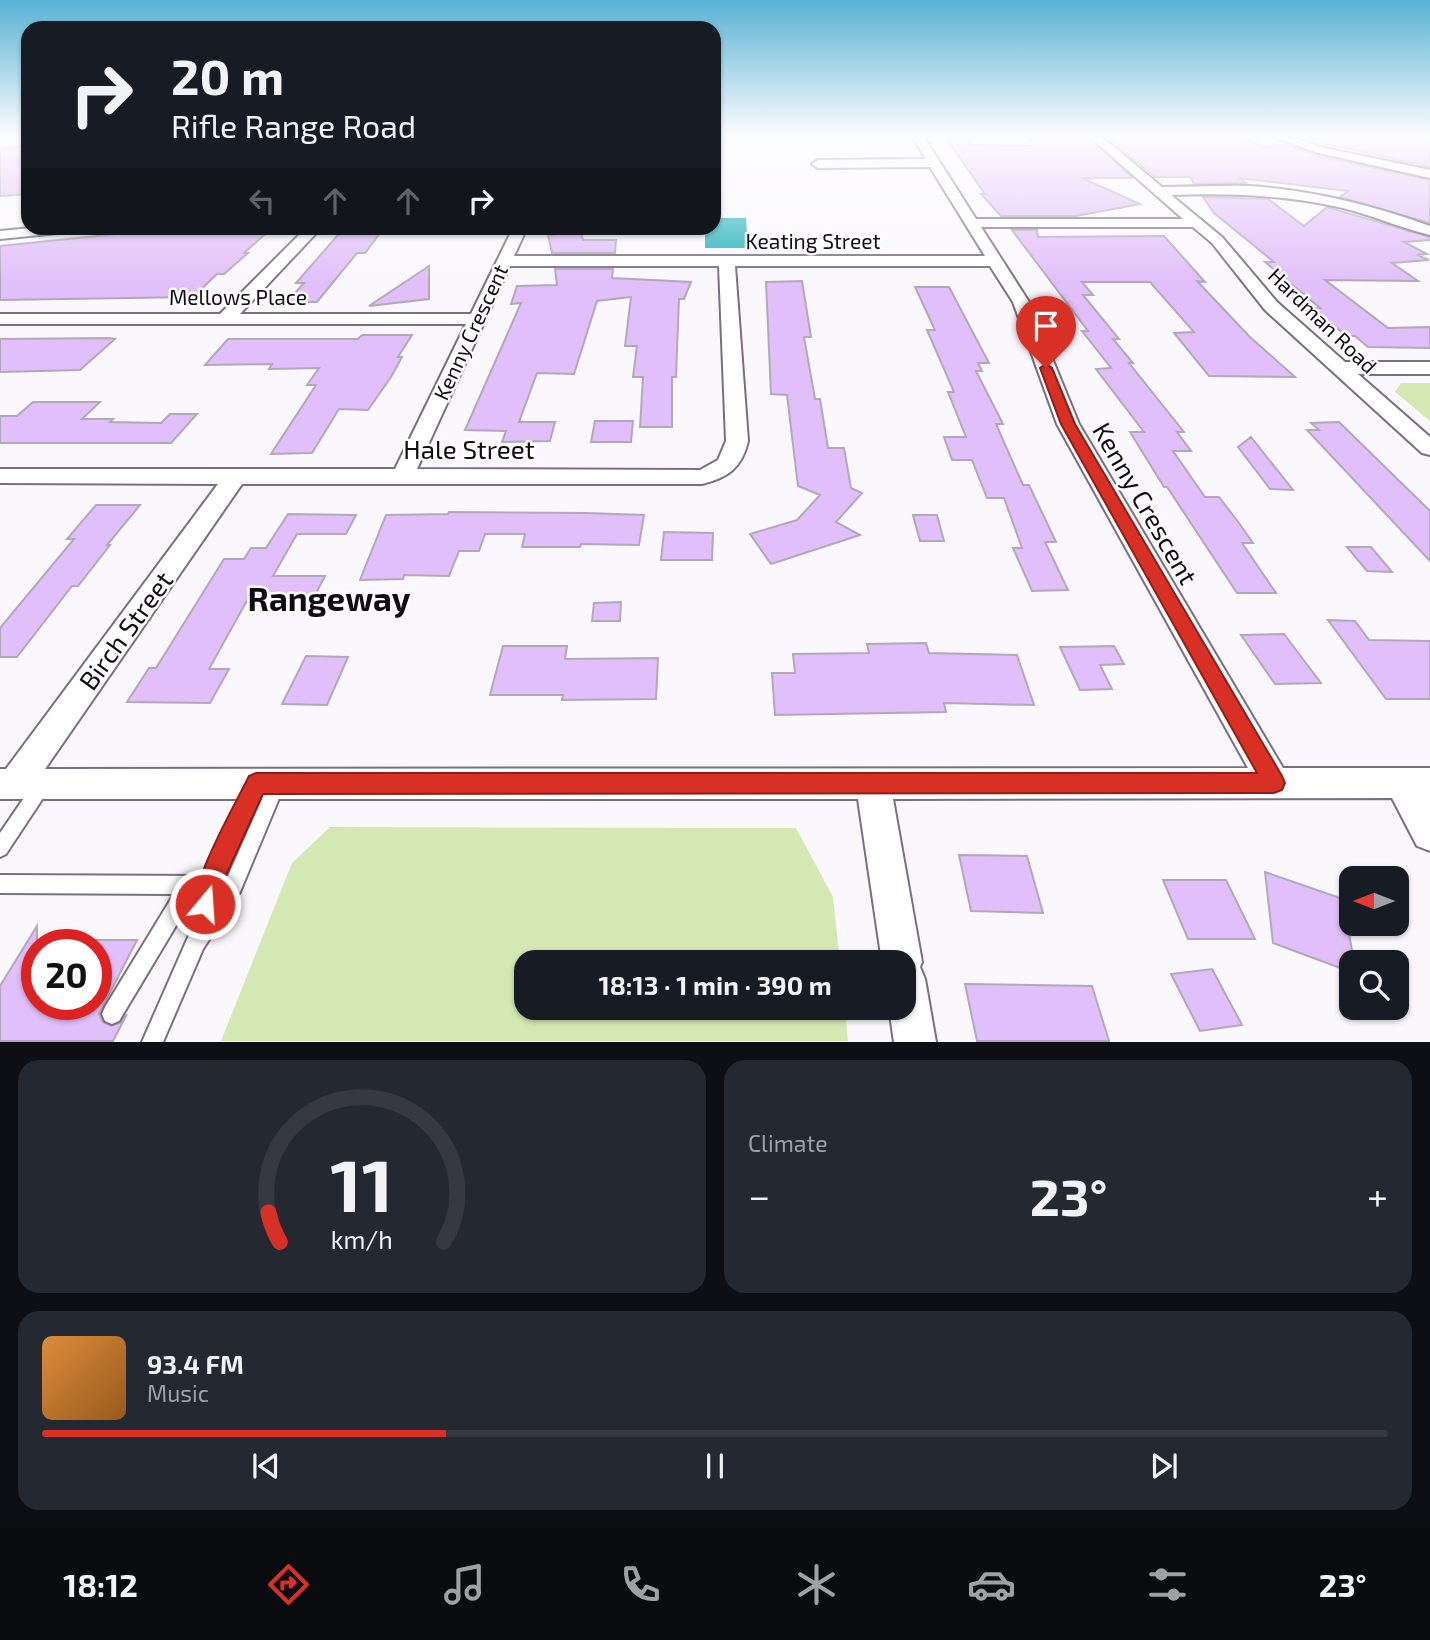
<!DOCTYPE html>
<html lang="en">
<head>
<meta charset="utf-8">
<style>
  body { margin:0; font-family:"Exo 2",sans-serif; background:#242831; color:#f1f3f6; height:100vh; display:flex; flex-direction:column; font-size:26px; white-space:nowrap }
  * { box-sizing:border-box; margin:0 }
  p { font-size:23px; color:#9ea1a6 }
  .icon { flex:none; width:38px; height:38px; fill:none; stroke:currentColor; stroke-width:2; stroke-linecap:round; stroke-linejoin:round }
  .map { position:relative; height:1042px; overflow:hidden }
  .sheet { display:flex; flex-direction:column; gap:18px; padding:18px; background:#0d0f14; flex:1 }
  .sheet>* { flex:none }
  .guide { position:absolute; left:21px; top:21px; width:700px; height:214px; border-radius:21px; box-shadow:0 2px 5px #0004; background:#171b24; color:#f1f3f6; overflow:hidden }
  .needle { width:46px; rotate:270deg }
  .tools { position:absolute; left:1339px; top:866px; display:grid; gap:14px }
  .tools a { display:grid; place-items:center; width:70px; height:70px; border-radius:14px; background:#171b24; box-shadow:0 2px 5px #0004; font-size:35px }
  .speed { position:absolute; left:21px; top:929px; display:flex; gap:14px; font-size:35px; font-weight:700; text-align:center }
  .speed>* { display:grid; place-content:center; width:91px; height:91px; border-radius:50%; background:#171b24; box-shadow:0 2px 5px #0004; line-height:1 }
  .speed .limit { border:10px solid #d22; background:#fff; color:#111 }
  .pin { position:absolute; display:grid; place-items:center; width:60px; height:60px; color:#fff; margin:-72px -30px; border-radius:50% 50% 50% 0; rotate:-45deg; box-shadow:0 0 7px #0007 }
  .pin .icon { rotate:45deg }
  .me { position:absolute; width:77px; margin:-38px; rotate:18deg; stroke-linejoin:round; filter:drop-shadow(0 0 5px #0008) }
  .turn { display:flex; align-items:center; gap:24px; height:147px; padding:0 35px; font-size:32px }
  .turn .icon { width:91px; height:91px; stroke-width:2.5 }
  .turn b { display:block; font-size:49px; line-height:60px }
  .lanes { display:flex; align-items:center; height:66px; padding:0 35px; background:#0003; justify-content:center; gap:35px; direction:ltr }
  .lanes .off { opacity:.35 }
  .big { font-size:52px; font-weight:700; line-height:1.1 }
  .sheet .widget { flex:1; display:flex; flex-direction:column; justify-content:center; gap:10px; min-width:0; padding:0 24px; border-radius:21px; background:#242831 }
  .sheet .dial { align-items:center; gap:0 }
  .dial svg { height:182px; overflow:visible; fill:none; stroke:#363941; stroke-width:7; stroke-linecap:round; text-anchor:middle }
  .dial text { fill:#f1f3f6; stroke:none }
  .song { display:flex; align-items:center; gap:21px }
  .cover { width:84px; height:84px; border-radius:10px; background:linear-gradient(135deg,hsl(30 70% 55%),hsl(30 70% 35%)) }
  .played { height:7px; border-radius:4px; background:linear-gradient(90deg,#d93025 30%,#363941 30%) }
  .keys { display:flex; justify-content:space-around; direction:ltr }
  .heat { display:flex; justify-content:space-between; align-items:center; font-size:38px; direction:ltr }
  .sheet .tiles { flex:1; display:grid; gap:18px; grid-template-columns:1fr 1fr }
  .widget:last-child { grid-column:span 2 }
  .trip { position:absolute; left:514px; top:950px; width:402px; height:70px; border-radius:21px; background:#171b24; box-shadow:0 2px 5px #0004; font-weight:700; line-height:70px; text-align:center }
  .tab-bar { display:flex; height:112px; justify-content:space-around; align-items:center; background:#090b0e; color:#9ea1a6 }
  .tab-bar .icon { width:49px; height:49px }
  .tab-bar .on { color:#d93025 }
  .tab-bar b { font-size:32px; color:#f1f3f6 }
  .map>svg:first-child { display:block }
  .green { fill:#d3e8b3 }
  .water { fill:#21afb7 }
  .building { fill:#e1bffa; stroke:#b2a8ba; stroke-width:2 }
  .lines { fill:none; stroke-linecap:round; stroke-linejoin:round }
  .lane-casing { stroke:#796f80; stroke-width:4 }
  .street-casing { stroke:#796f80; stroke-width:4 }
  .lane { fill:#fff; fill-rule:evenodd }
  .street { fill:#fff; fill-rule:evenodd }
  .route { fill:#d93025; stroke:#8d1f18; stroke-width:2 }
  .labels { text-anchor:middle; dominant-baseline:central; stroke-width:5; stroke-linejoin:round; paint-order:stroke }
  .far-street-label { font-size:21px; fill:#0f0c12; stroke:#fff }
  .street-label { font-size:26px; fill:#0f0c12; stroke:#fff }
  .district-label { font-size:33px; font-weight:bold; fill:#0f0c12; stroke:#fff }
</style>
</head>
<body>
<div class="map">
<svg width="1430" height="1042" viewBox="0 0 1430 1042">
  <rect width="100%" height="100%" fill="#faf8fc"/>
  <path class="green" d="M 1401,383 L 1430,383 L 1430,421 L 1395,392 Z
    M 330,827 L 796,828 L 833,897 L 840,962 L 527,962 L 527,1008 L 845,1008 L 848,1041 L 221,1041 L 292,863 Z"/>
  <path class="water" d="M 714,218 L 746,218 L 748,248 L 705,248 L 705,228 L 714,228 Z"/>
  <path class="building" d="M 945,137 L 966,137 L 971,145 L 976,145 L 1037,146 L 1028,137 L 1088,137 L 1132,178 L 1082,178 L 1140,204 L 1076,216 L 1001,216 L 981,194 L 985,194 Z
    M 1107,137 L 1238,137 L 1265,147 L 1287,145 L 1318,156 L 1430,180 L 1430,223 L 1340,197 L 1348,191 L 1239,178 L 1246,183 L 1194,184 L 1190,177 L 1155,177 Z
    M 1321,137 L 1430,137 L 1430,167 L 1309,140 Z
    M 28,145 L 28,194 L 0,196 L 0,149 Z
    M 1203,197 L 1268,199 L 1304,226 L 1327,207 L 1430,237 L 1430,240 L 1404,242 L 1427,254 L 1417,255 L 1429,260 L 1392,263 L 1418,281 L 1325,280 L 1388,328 L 1430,327 L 1430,348 L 1368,347 L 1355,336 L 1347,336 L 1311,308 L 1320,308 L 1265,262 L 1274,262 L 1214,213 Z
    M 244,228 L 271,229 L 244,253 L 248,253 L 224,274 L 217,274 L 193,297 L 0,300 L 0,246 L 126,233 L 238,234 Z
    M 344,228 L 384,228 L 365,253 L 357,253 L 317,302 L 287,302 L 304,283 L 296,283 Z
    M 1012,230 L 1037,230 L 1038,237 L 1164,236 L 1205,282 L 1197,281 L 1249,336 L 1295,377 L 1209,376 L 1174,333 L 1194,332 L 1150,282 L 1082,282 L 1093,295 L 1083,295 L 1119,339 L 1113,339 L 1133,363 L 1129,363 L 1184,432 L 1177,432 L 1191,451 L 1173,451 L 1205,497 L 1219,497 L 1239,523 L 1253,543 L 1242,543 L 1276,593 L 1237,593 L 1167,487 L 1164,487 L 1130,432 L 1144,432 L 1096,369 L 1111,368 L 1082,331 L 1088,331 Z
    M 581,232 L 583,240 L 616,240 L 615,253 L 552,253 L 548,235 Z
    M 429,266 L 429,299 L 369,306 Z
    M 555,269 L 613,269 L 612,278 L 691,282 L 684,299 L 679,299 L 676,377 L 672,377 L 672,427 L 640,427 L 643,377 L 633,377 L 637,346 L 625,346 L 631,297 L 597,301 L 574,374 L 537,373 L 519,422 L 555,422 L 550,441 L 502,442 L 506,431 L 465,430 L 521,303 L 511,304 L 517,286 L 557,285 Z
    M 802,281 L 811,337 L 804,337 L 815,399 L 820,399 L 828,448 L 844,448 L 851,488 L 862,493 L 836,522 L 860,535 L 771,564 L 750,534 L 797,520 L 820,495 L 798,486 L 787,395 L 771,394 L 766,282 Z
    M 915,287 L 949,287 L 989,363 L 978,363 L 982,371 L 976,371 L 1003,424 L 996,424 L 1023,485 L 1029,485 L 1056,542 L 1045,542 L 1068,590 L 1032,591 L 1013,548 L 1022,548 L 1004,498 L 987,498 L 972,460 L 952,460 L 944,437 L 966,437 L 948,392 L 954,392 L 927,330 L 935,330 Z
    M 362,335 L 412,335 L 398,357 L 402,357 L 391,377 L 368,410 L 339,409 L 312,453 L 271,454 L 316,385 L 307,385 L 319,368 L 269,369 L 272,364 L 205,365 L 228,339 L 358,339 Z
    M 109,338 L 115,339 L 80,370 L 0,372 L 0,339 Z
    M 33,402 L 100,402 L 82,419 L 113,419 L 110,422 L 161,423 L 170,414 L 197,414 L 171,443 L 0,443 L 0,416 L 17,416 Z
    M 595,421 L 633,421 L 631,442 L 591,442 Z
    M 1339,422 L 1430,511 L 1430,561 L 1307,430 L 1319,430 L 1311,423 Z
    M 1251,437 L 1293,490 L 1270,489 L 1238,447 Z
    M 96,505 L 140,505 L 107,545 L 110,545 L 78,586 L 72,586 L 17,657 L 0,657 L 0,628 L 74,539 L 67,539 Z
    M 449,512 L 586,513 L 644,515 L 639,545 L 581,544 L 580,547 L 522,547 L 525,534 L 485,534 L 479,551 L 459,551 L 449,576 L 404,575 L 403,579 L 360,580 L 386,515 L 448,514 Z
    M 288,514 L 356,515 L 346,534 L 297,534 L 273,576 L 325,576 L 314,597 L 249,597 L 209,669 L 229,669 L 210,703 L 127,702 L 149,668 L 156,668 L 224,559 L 244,559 L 251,548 L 266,548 Z
    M 913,515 L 937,515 L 944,541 L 920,541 Z
    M 664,532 L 713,533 L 712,560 L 661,560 Z
    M 1347,547 L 1371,547 L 1392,572 L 1367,571 Z
    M 621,602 L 620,621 L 592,621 L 594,603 Z
    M 1328,620 L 1355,621 L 1369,640 L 1430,641 L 1430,699 L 1386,699 Z
    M 1284,634 L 1321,683 L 1275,684 L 1241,635 Z
    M 926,643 L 929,653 L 1017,655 L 1034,705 L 944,703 L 946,712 L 775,715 L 772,673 L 795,673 L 793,654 L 869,653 L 867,644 Z
    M 503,646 L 567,646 L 565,659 L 658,658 L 656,699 L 562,700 L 563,695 L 490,695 Z
    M 1114,646 L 1124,664 L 1100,665 L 1112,689 L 1080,690 L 1060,647 Z
    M 306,656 L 348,657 L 327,705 L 282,704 Z
    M 959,855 L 1027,856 L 1043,913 L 971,911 Z
    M 1265,872 L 1343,899 L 1354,962 L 1351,962 L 1351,972 L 1273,943 Z
    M 1163,880 L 1226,880 L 1255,939 L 1188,939 Z
    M 37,926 L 37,1004 L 96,1004 L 96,940 L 137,940 L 99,1014 L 103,1022 L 111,1026 L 120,1023 L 127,1014 L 113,1041 L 0,1041 L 0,986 Z
    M 1212,969 L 1242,1025 L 1200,1031 L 1171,974 Z
    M 965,984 L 1092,986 L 1109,1041 L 977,1041 Z"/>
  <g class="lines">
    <defs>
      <path id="lane" d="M 277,776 L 283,779 L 285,784 L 240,892 L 203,949 L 163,1042 L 142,1042 L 189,935 L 188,932 L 197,894 L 195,894 L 119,1021 L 112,1024 L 105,1021 L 102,1014 L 105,1007 L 174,894 L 0,893 L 0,875 L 204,876 L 249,781 L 255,778 L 261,781 L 263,786 L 223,876 L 228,876 L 271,779 Z
        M 41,779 L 47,782 L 49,787 L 47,792 L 6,854 L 0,857 L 0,833 L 35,782 Z"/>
      <path id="street" d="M 913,137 L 924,137 L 976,219 L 1183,219 L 1090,137 L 1102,137 L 1162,187 C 1191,187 1220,185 1249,186 C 1311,190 1372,205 1430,226 L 1430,235 C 1400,228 1372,215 1343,208 C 1285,195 1230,193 1171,195 L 1222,237 L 1277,302 L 1345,362 L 1430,362 L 1430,374 L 1358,374 L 1430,437 L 1430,455 L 1422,453 L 1265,310 L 1212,243 L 1193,227 L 981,227 L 1029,302 L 1079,424 L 1283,768 L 1430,768 L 1430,851 L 1417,846 L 1392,798 L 893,799 L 922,962 L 920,967 L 925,979 L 936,1042 L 894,1042 L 889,1008 L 905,1008 L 905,962 L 882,962 L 858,799 L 0,799 L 0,769 L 6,769 L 218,484 L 0,483 L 0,469 L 395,469 L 466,324 L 0,324 L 0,314 L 220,314 L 306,228 L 321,228 L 240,314 L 471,314 L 513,228 L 527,228 L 514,256 L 985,256 L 930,167 L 818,168 L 812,164 L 818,160 L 926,159 ZM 510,266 L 719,266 L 726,441 L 718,460 L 700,470 L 417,469 ZM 735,266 L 990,266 L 1013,302 L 1057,424 L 1248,768 L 45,769 L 242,484 L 702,484 C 727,478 742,468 748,441 Z
        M 1272,137 L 1290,137 L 1325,148 L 1430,170 L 1430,178 L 1319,153 Z
        M 31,228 L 75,228 L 68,232 L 0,239 L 0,231 Z"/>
    </defs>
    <use href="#lane" class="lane-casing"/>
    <use href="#street" class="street-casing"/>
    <use href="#lane" class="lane"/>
    <use href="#street" class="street"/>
  </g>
  <linearGradient id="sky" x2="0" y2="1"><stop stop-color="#58b2d4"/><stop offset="0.48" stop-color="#fdfcfe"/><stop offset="1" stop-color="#fdfcfe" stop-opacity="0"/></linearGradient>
  <rect width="1430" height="283" fill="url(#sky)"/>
  <path class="route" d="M 1046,364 L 1052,368 L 1075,424 L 1282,776 L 1285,783 L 1282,790 L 1274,793 L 263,794 L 221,886 L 213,913 L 205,916 L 196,913 C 186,889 236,803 249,776 L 256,773 L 1257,773 L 1061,424 L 1040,368 Z"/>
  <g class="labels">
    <g class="far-street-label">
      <text x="813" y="240">Keating Street</text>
      <text x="238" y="296">Mellows Place</text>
      <text transform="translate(1323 320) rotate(44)">Hardman Road</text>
      <text transform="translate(470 332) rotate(-65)">Kenny Crescent</text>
    </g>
    <g class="street-label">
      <text x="469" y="448">Hale Street</text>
      <text transform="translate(1146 503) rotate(60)">Kenny Crescent</text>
      <text transform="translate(125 630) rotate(-54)">Birch Street</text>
    </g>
    <g class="district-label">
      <text x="329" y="598">Rangeway</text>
    </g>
  </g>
</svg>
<div class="tools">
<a><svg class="needle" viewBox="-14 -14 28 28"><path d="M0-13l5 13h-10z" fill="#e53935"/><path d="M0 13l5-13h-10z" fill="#9ea1a6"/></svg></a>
<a><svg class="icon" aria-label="search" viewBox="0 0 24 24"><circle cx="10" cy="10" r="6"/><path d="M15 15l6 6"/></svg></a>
</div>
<div class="speed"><div class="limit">20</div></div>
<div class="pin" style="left:1046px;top:368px;background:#d93025"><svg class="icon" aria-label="arrive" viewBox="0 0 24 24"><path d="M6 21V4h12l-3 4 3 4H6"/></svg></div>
<svg class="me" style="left:205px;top:904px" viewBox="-20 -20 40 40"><circle r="17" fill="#d93025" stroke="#fff" stroke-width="3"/><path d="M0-11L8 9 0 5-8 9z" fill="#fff"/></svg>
<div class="trip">18:13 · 1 min · 390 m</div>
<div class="guide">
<div class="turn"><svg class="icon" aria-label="right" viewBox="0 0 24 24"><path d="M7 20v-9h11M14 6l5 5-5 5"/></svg><div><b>20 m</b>Rifle Range Road</div></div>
<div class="lanes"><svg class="icon off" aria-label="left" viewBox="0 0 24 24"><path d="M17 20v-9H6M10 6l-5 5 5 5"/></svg><svg class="icon off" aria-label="ahead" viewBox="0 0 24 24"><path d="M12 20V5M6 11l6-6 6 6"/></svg><svg class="icon off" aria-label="ahead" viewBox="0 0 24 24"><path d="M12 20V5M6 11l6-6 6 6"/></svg><svg class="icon" aria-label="right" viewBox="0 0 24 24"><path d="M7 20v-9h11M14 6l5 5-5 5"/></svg></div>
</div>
</div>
<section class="sheet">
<div class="tiles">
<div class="widget dial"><svg viewBox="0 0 100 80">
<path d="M14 69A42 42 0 1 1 86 69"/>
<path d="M14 69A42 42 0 0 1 9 56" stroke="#d93025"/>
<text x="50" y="56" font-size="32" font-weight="700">11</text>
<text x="50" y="72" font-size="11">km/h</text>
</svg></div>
<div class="widget"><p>Climate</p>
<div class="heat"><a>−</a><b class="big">23°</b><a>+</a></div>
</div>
<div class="widget">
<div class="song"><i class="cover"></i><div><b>93.4 FM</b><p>Music</p></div></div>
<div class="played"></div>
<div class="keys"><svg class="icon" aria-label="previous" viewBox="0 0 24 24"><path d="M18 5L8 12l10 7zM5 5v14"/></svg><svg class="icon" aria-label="pause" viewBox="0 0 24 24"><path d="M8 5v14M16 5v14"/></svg><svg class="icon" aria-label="next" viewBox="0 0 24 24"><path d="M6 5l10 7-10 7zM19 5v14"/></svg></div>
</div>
</div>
</section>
<nav class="tab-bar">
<b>18:12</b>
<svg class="icon on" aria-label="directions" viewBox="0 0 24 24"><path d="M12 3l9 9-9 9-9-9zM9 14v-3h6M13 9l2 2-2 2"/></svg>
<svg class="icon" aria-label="music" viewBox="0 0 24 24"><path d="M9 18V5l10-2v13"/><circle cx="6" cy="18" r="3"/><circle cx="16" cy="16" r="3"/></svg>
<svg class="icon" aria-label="phone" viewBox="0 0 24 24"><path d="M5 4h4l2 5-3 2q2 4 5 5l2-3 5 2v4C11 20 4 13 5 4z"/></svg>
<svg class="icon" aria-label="climate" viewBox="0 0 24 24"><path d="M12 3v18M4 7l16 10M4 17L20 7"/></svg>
<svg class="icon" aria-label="car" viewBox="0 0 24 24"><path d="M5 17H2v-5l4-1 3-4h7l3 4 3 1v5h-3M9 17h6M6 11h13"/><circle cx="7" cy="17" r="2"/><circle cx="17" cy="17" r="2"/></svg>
<svg class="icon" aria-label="filters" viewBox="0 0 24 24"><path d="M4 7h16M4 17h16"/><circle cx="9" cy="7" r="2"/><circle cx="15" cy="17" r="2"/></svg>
<b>23°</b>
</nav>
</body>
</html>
